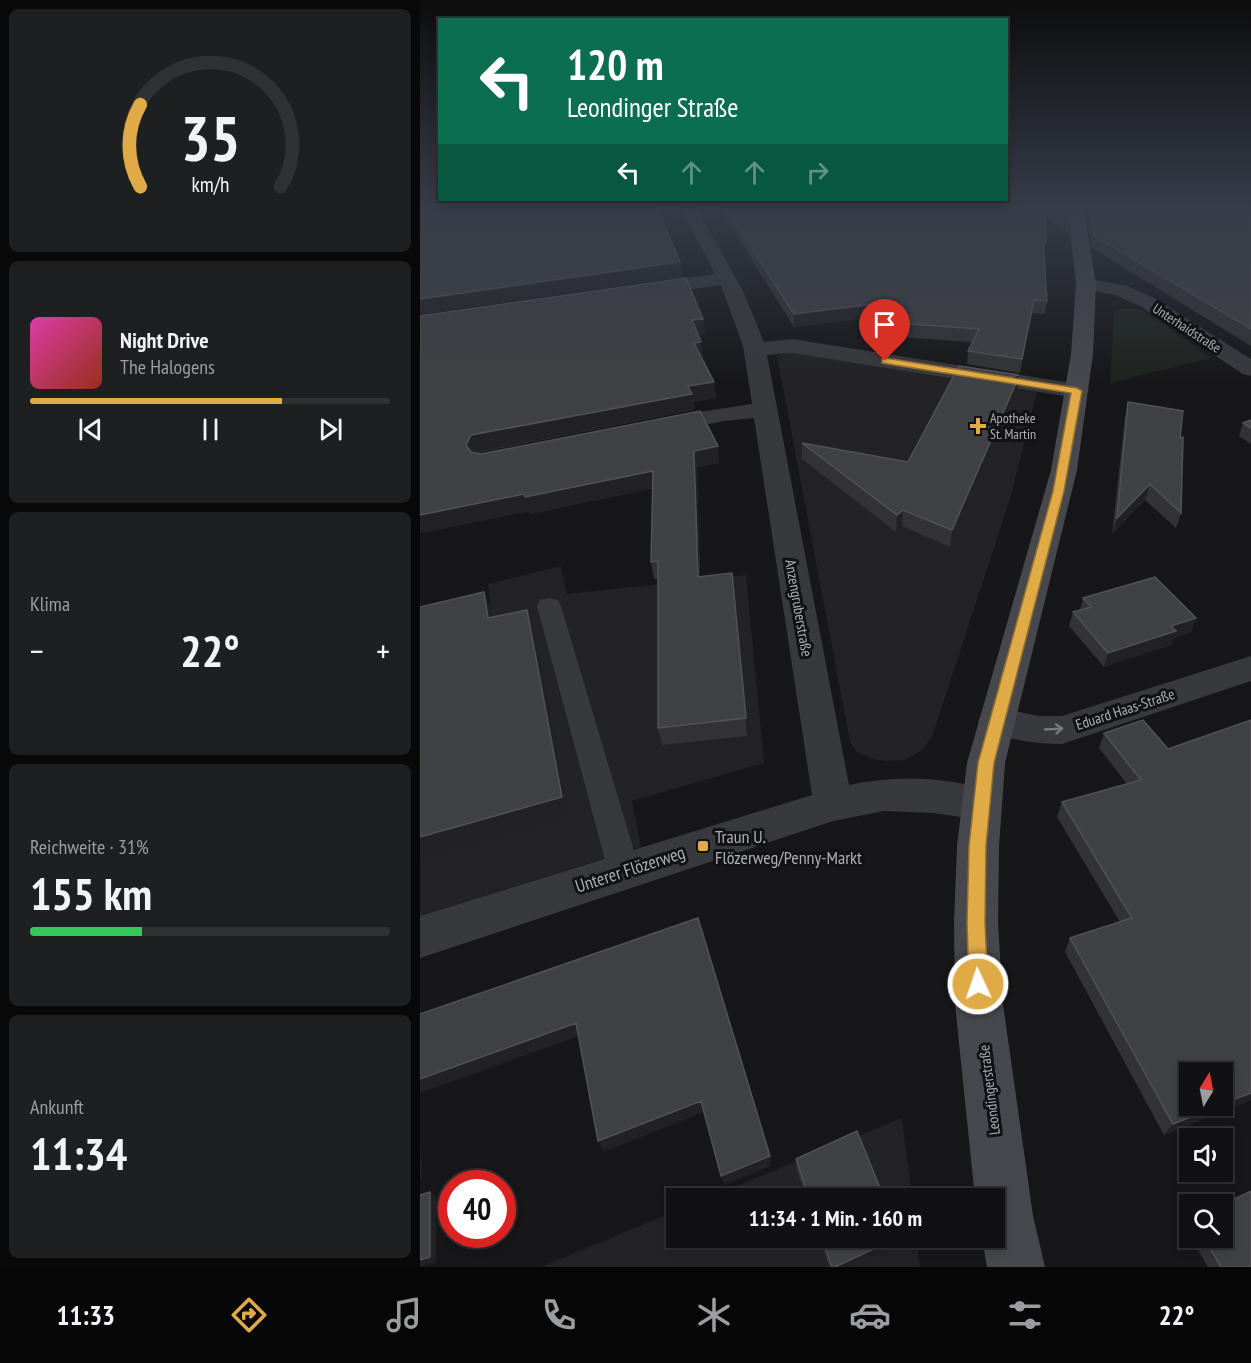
<!DOCTYPE html>
<html lang="de">
<head>
<meta charset="utf-8">
<style>
  body { margin:0; font-family:"PT Sans Narrow",sans-serif; background:#1e1f21; color:#f1f3f6; height:100vh; display:flex; flex-direction:column; font-size:22px; white-space:nowrap }
  * { box-sizing:border-box; margin:0 }
  p { font-size:20px; color:#9c9da0 }
  .icon { flex:none; width:33px; height:33px; fill:none; stroke:currentColor; stroke-width:2; stroke-linecap:round; stroke-linejoin:round }
  .map { position:relative; flex:1; overflow:hidden }
  .drawer { display:flex; flex-direction:column; gap:9px; padding:9px; background:#09090a; width:420px }
  .drawer>* { flex:none }
  .top-card { position:absolute; left:18px; top:18px; width:570px; height:183px; border-radius:0px; box-shadow:0 3px 9px #0003,0 0 0 2px #303133; background:#0b6e4f; color:#fff; overflow:hidden }
  .needle { width:39px; rotate:10deg }
  .controls { position:absolute; left:759px; top:1062px; display:grid; gap:12px }
  .controls a { display:grid; place-items:center; width:54px; height:54px; border-radius:0px; background:#111113; box-shadow:0 3px 9px #0003,0 0 0 2px #303133; font-size:30px }
  .speed { position:absolute; left:18px; top:1170px; display:flex; gap:12px; font-size:30px; font-weight:700; text-align:center }
  .speed>* { display:grid; place-content:center; width:78px; height:78px; border-radius:50%; background:#111113; box-shadow:0 3px 9px #0003,0 0 0 2px #303133; line-height:1 }
  .speed .limit { border:9px solid #d22; background:#fff; color:#111 }
  .pin { position:absolute; display:grid; place-items:center; width:51px; height:51px; color:#fff; margin:-62px -26px; border-radius:50% 50% 50% 0; rotate:-45deg; box-shadow:0 0 6px #0007 }
  .pin .icon { rotate:45deg }
  .me { position:absolute; width:66px; margin:-33px; rotate:357deg; stroke-linejoin:round; filter:drop-shadow(0 0 4px #0008) }
  .turn { display:flex; align-items:center; gap:21px; height:126px; padding:0 30px; font-size:27px }
  .turn .icon { width:78px; height:78px; stroke-width:2.5 }
  .turn b { display:block; font-size:42px; line-height:51px }
  .lanes { display:flex; align-items:center; height:57px; padding:0 30px; background:#0003; justify-content:center; gap:30px; direction:ltr }
  .lanes .off { opacity:.35 }
  .big { font-size:45px; font-weight:600; line-height:1.1 }
  .drawer .tile { flex:1; display:flex; flex-direction:column; justify-content:center; gap:9px; min-width:0; padding:0 21px; border-radius:9px; background:#1e1f21 }
  .drawer .dial { align-items:center; gap:0 }
  .dial svg { height:156px; overflow:visible; fill:none; stroke:#303133; stroke-width:7; stroke-linecap:round; text-anchor:middle }
  .dial text { fill:#f1f3f6; stroke:none }
  .song { display:flex; align-items:center; gap:18px }
  .cover { width:72px; height:72px; border-radius:9px; background:linear-gradient(135deg,hsl(320 70% 55%),hsl(10 70% 35%)) }
  .played { height:6px; border-radius:3px; background:linear-gradient(90deg,#e0ab47 70%,#303133 70%) }
  .keys { display:flex; justify-content:space-around; direction:ltr }
  .heat { display:flex; justify-content:space-between; align-items:center; font-size:33px; direction:ltr }
  .charge { height:9px; border-radius:4px; background:linear-gradient(90deg,#34c759 31%,#303133 0) }
  .trip { position:absolute; left:246px; top:1188px; width:339px; height:60px; border-radius:0px; background:#111113; box-shadow:0 3px 9px #0003,0 0 0 2px #303133; font-weight:600; line-height:60px; text-align:center }
  .menu { display:flex; height:96px; justify-content:space-around; align-items:center; background:#070708; color:#9c9da0 }
  .menu .icon { width:42px; height:42px }
  .menu .active { color:#e0ab47 }
  .menu b { font-size:27px; color:#f1f3f6 }
  main { display:flex; flex:1; min-height:0 }
  .map>svg:first-child { display:block }
  .built { fill:#232326 }
  .green { fill:#1e231e }
  .lines { fill:none; stroke-linecap:round; stroke-linejoin:round }
  .lane { fill:#38393d; fill-rule:evenodd }
  .street { fill:#38393d; fill-rule:evenodd }
  .secondary { fill:#47484d; fill-rule:evenodd }
  .wall { fill:#333337 }
  .shaded-wall { fill:#222225 }
  .building { fill:#404144; stroke:#515256; stroke-width:1.5 }
  .oneway { stroke:#777a80 }
  .route { fill:#e0ab47; stroke:#926f2e; stroke-width:1.5 }
  .poi-dot { fill:#e0ab47; stroke:#121214; stroke-width:2 }
  .labels { text-anchor:middle; dominant-baseline:central; stroke-width:6; stroke-linejoin:round; paint-order:stroke }
  .far-street-label { font-size:14px; fill:#abafb7; stroke:#121214 }
  .far-poi-label { font-size:14px; fill:#abafb7; stroke:#121214; text-anchor:start }
  .street-label { font-size:15px; fill:#abafb7; stroke:#121214 }
  .near-poi-label { font-size:18px; fill:#abafb7; stroke:#121214; text-anchor:start }
  .near-street-label { font-size:18px; fill:#abafb7; stroke:#121214 }
</style>
</head>
<body>
<main>
<section class="drawer">
<div class="tile dial"><svg viewBox="0 0 100 80">
<path d="M14 69A42 42 0 1 1 86 69"/>
<path d="M14 69A42 42 0 0 1 14 27" stroke="#e0ab47"/>
<text x="50" y="56" font-size="32" font-weight="700">35</text>
<text x="50" y="72" font-size="11">km/h</text>
</svg></div>
<div class="tile">
<div class="song"><i class="cover"></i><div><b>Night Drive</b><p>The Halogens</p></div></div>
<div class="played"></div>
<div class="keys"><svg class="icon" aria-label="previous" viewBox="0 0 24 24"><path d="M18 5L8 12l10 7zM5 5v14"/></svg><svg class="icon" aria-label="pause" viewBox="0 0 24 24"><path d="M8 5v14M16 5v14"/></svg><svg class="icon" aria-label="next" viewBox="0 0 24 24"><path d="M6 5l10 7-10 7zM19 5v14"/></svg></div>
</div>
<div class="tile"><p>Klima</p>
<div class="heat"><a>−</a><b class="big">22°</b><a>+</a></div>
</div>
<div class="tile"><p>Reichweite · 31%</p><b class="big">155 km</b><div class="charge"></div></div>
<div class="tile"><p>Ankunft</p><b class="big">11:34</b></div>
</section>
<div class="map">
<svg width="831" height="1267" viewBox="0 0 831 1267">
  <rect width="100%" height="100%" fill="#171719"/>
  <path class="built" d="M 376,351 L 617,392 L 590,499 L 512,737 L 502,750 L 485,760 L 466,761 L 452,759 L 437,752 L 430,742 L 357,356 Z
    M 141,566 L 147,594 L 326,575 L 344,763 L 212,801 L 221,847 L 0,916 L 0,630 L 71,613 L 68,584 Z
    M 482,1118 L 492,1198 L 287,1198 Z
    M 256,1211 L 256,1238 L 496,1238 L 500,1267 L 121,1267 Z"/>
  <path class="green" d="M 700,309 L 717,309 L 725,312 L 791,358 L 690,383 L 694,313 Z"/>
  <g class="lines">
    <path class="lane" d="M 129,598 L 138,600 L 141,606 L 220,871 L 215,881 L 204,885 L 193,881 L 188,871 L 117,606 L 120,600 Z"/>
    <path class="street" d="M 258,204 L 274,204 L 323,291 L 344,342 L 372,339 L 657,384 L 665,386 L 669,391 L 665,396 L 657,398 L 372,353 L 347,355 L 429,785 C 476,774 530,777 576,792 L 582,804 L 576,816 L 562,820 L 513,813 L 464,811 L 413,821 L 0,958 L 0,916 L 392,795 L 334,418 L 304,421 L 240,434 L 231,431 L 227,426 L 231,421 L 240,418 L 332,404 L 323,346 L 301,285 L 225,296 L 218,294 L 215,290 L 218,286 L 225,284 L 295,274 Z
      M 666,278 L 707,286 L 734,298 L 831,359 L 831,376 L 823,374 L 720,306 L 695,295 L 659,288 L 656,284 L 659,280 Z
      M 831,656 L 831,681 L 642,744 C 615,744 589,739 563,731 L 558,721 L 563,711 L 576,707 L 618,716 L 642,716 Z"/>
    <path class="secondary" d="M 647,204 L 663,204 L 676,284 L 673,354 L 657,470 L 585,763 L 579,846 L 578,923 L 583,1004 L 613,1216 L 625,1267 L 567,1267 L 562,1238 L 574,1238 L 574,1198 L 555,1198 L 535,1004 L 534,923 L 537,846 L 547,763 L 631,470 L 651,354 L 656,284 Z"/>
  </g>
  <path class="wall" d="M 297,204 L 648,204 L 650,221 L 648,233 L 625,219 L 626,242 L 624,254 L 627,301 L 625,314 L 611,313 L 600,373 L 547,364 L 548,351 L 552,342 L 449,335 L 449,321 L 450,317 L 374,327 Z
    M 663,204 L 831,204 L 831,346 L 672,248 Z
    M 0,316 L 283,319 L 285,334 L 278,335 L 283,358 L 282,358 L 294,382 L 296,398 L 273,402 L 274,410 L 56,453 L 61,454 L 299,463 L 277,467 L 280,576 L 312,573 L 327,736 L 242,745 L 238,728 L 238,579 L 234,579 L 231,562 L 233,488 L 110,514 L 109,511 L 0,533 Z
    M 539,366 L 597,391 L 595,391 L 593,399 L 530,547 L 482,526 L 476,532 L 382,459 L 382,443 L 488,462 Z
    M 708,402 L 760,438 L 761,513 L 756,528 L 725,500 L 692,534 L 705,417 Z
    M 831,420 L 831,444 L 819,436 L 823,423 Z
    M 663,598 L 776,618 L 771,632 L 754,638 L 751,645 L 684,667 L 649,626 L 653,612 L 660,610 Z
    M 831,720 L 831,1100 L 744,1135 L 645,952 L 650,938 L 700,922 L 637,817 L 642,802 L 707,784 L 679,748 L 684,733 L 748,749 Z
    M 376,1159 L 464,1198 L 386,1198 L 377,1170 Z
    M 770,1223 L 770,1235 L 765,1227 Z
    M 399,1238 L 479,1238 L 477,1246 L 433,1267 L 409,1267 Z
    M 771,1238 L 802,1238 L 831,1267 L 788,1267 Z"/>
  <path class="shaded-wall" d="M 260,262 L 262,277 L 0,315 L 0,299 Z
    M 454,304 L 454,317 L 374,327 L 374,314 Z
    M 283,319 L 285,334 L 274,335 L 272,320 Z
    M 281,342 L 283,358 L 276,359 L 274,343 Z
    M 599,375 L 597,391 L 595,391 L 593,399 L 530,547 L 532,530 L 577,380 Z
    M 294,382 L 296,398 L 273,402 L 274,410 L 57,452 L 51,461 L 46,445 L 51,435 L 268,386 Z
    M 298,446 L 299,463 L 277,467 L 280,594 L 278,577 L 274,451 Z
    M 233,471 L 236,488 L 110,514 L 105,497 Z
    M 730,484 L 725,500 L 692,534 L 697,518 Z
    M 104,494 L 109,511 L 0,533 L 0,515 Z
    M 483,510 L 482,526 L 476,532 L 477,515 Z
    M 64,592 L 72,613 L 75,639 L 68,618 Z
    M 107,610 L 114,630 L 149,817 L 0,860 L 0,837 Z
    M 776,618 L 771,632 L 754,638 L 751,645 L 684,667 L 688,653 L 751,626 Z
    M 156,1023 L 162,1035 L 0,1093 L 0,1079 Z
    M 831,1093 L 831,1100 L 744,1135 L 753,1124 L 799,1106 L 802,1106 L 802,1104 Z
    M 281,1101 L 284,1112 L 183,1152 L 178,1141 Z
    M 0,1140 L 2,1178 L 0,1179 Z
    M 350,1156 L 351,1166 L 304,1185 L 301,1176 Z
    M 10,1192 L 16,1197 L 16,1262 L 0,1267 L 0,1260 Z
    M 477,1238 L 479,1238 L 477,1246 L 433,1267 L 415,1267 Z"/>
  <path class="building" d="M 0,204 L 236,204 L 260,262 L 0,299 Z
    M 303,204 L 648,204 L 650,221 L 625,206 L 626,242 L 623,242 L 627,301 L 614,300 L 602,359 L 548,351 L 559,329 L 449,321 L 454,304 L 374,314 Z
    M 668,204 L 831,204 L 831,329 L 675,236 Z
    M 266,278 L 283,319 L 272,320 L 281,342 L 274,343 L 294,382 L 268,386 L 272,394 L 51,435 L 46,445 L 51,452 L 61,454 L 280,411 L 298,446 L 274,451 L 278,577 L 312,573 L 326,718 L 238,728 L 238,561 L 231,562 L 233,471 L 105,497 L 104,494 L 0,515 L 0,316 Z
    M 539,366 L 599,375 L 577,380 L 596,383 L 532,530 L 483,510 L 477,515 L 382,443 L 488,462 Z
    M 708,402 L 763,411 L 760,438 L 763,437 L 761,513 L 730,484 L 697,518 Z
    M 831,420 L 831,428 L 823,423 Z
    M 735,577 L 776,618 L 751,626 L 756,631 L 688,653 L 653,612 L 671,607 L 663,598 Z
    M 64,592 L 68,618 L 107,610 L 142,797 L 0,837 L 0,607 Z
    M 723,720 L 748,749 L 831,720 L 831,1093 L 802,1104 L 802,1072 L 770,1072 L 770,1106 L 799,1106 L 753,1124 L 650,938 L 712,918 L 642,802 L 721,780 L 684,733 Z
    M 278,918 L 350,1156 L 301,1176 L 281,1101 L 178,1141 L 156,1023 L 0,1079 L 0,1014 Z
    M 437,1131 L 464,1198 L 389,1198 L 376,1159 Z
    M 831,1191 L 831,1267 L 801,1267 L 784,1238 L 802,1238 L 802,1205 Z
    M 10,1192 L 10,1257 L 0,1260 L 0,1195 Z
    M 402,1238 L 477,1238 L 415,1267 L 412,1267 Z"/>
  <defs><path id="oneway-shaft" d="M-6 0H5M1.5-3L5.5 0L1.5 3" fill="none" stroke-width="1.6" stroke-linecap="round" stroke-linejoin="round" transform="scale(1.5)"/></defs>
  <use class="oneway" href="#oneway-shaft" transform="translate(634 729) rotate(-3)"/>
  <linearGradient id="sky" x2="0" y2="1"><stop stop-color="#0d0d0e"/><stop offset="0.54" stop-color="#363c49"/><stop offset="1" stop-color="#363c49" stop-opacity="0"/></linearGradient>
  <rect width="831" height="381" fill="url(#sky)"/>
  <path class="route" d="M 465,358 L 657,388 L 662,391 L 644,491 L 574,763 L 566,846 L 565,923 L 568,984 L 565,990 L 558,993 L 552,990 L 549,984 L 547,923 L 549,846 L 558,763 L 633,491 L 651,393 L 462,363 L 462,359 Z"/>
  <g class="poi-dot">
    <path d="M555 417h6v6h6v6h-6v6h-6v-6h-6v-6h6z"/>
    <rect x="277" y="840" width="12" height="12" rx="3"/>
  </g>
  <g class="labels">
    <g class="far-street-label">
      <text transform="translate(767 328) rotate(33)">Unterhaidstraße</text>
    </g>
    <g class="far-poi-label">
      <text x="570" y="418">Apotheke<tspan x="570" dy="16">St. Martin</tspan></text>
    </g>
    <g class="street-label">
      <text transform="translate(379 608) rotate(80)">Anzengruberstraße</text>
      <text transform="translate(705 709) rotate(-18)">Eduard Haas-Straße</text>
      <text transform="translate(569 1090) rotate(-97)">Leondingerstraße</text>
    </g>
    <g class="near-poi-label">
      <text x="295" y="836">Traun U.<tspan x="295" dy="21">Flözerweg/Penny-Markt</tspan></text>
    </g>
    <g class="near-street-label">
      <text transform="translate(210 869) rotate(-18)">Unterer Flözerweg</text>
    </g>
  </g>
</svg>
<div class="controls">
<a><svg class="needle" viewBox="-14 -14 28 28"><path d="M0-13l5 13h-10z" fill="#e53935"/><path d="M0 13l5-13h-10z" fill="#9c9da0"/></svg></a>
<a><svg class="icon" aria-label="sound" viewBox="0 0 24 24"><path d="M4 9h4l5-4v14l-5-4H4zM17 9q2 3 0 6"/></svg></a>
<a><svg class="icon" aria-label="search" viewBox="0 0 24 24"><circle cx="10" cy="10" r="6"/><path d="M15 15l6 6"/></svg></a>
</div>
<div class="speed"><div class="limit">40</div></div>
<div class="pin" style="left:465px;top:361px;background:#d93025"><svg class="icon" aria-label="arrive" viewBox="0 0 24 24"><path d="M6 21V4h12l-3 4 3 4H6"/></svg></div>
<svg class="me" style="left:558px;top:984px" viewBox="-20 -20 40 40"><circle r="17" fill="#e0ab47" stroke="#fff" stroke-width="3"/><path d="M0-11L8 9 0 5-8 9z" fill="#fff"/></svg>
<div class="trip">11:34 · 1 Min. · 160 m</div>
<div class="top-card">
<div class="turn"><svg class="icon" aria-label="left" viewBox="0 0 24 24"><path d="M17 20v-9H6M10 6l-5 5 5 5"/></svg><div><b>120 m</b>Leondinger Straße</div></div>
<div class="lanes"><svg class="icon" aria-label="left" viewBox="0 0 24 24"><path d="M17 20v-9H6M10 6l-5 5 5 5"/></svg><svg class="icon off" aria-label="ahead" viewBox="0 0 24 24"><path d="M12 20V5M6 11l6-6 6 6"/></svg><svg class="icon off" aria-label="ahead" viewBox="0 0 24 24"><path d="M12 20V5M6 11l6-6 6 6"/></svg><svg class="icon off" aria-label="right" viewBox="0 0 24 24"><path d="M7 20v-9h11M14 6l5 5-5 5"/></svg></div>
</div>
</div>
</main>
<nav class="menu">
<b>11:33</b>
<svg class="icon active" aria-label="directions" viewBox="0 0 24 24"><path d="M12 3l9 9-9 9-9-9zM9 14v-3h6M13 9l2 2-2 2"/></svg>
<svg class="icon" aria-label="music" viewBox="0 0 24 24"><path d="M9 18V5l10-2v13"/><circle cx="6" cy="18" r="3"/><circle cx="16" cy="16" r="3"/></svg>
<svg class="icon" aria-label="phone" viewBox="0 0 24 24"><path d="M5 4h4l2 5-3 2q2 4 5 5l2-3 5 2v4C11 20 4 13 5 4z"/></svg>
<svg class="icon" aria-label="climate" viewBox="0 0 24 24"><path d="M12 3v18M4 7l16 10M4 17L20 7"/></svg>
<svg class="icon" aria-label="car" viewBox="0 0 24 24"><path d="M5 17H2v-5l4-1 3-4h7l3 4 3 1v5h-3M9 17h6M6 11h13"/><circle cx="7" cy="17" r="2"/><circle cx="17" cy="17" r="2"/></svg>
<svg class="icon" aria-label="filters" viewBox="0 0 24 24"><path d="M4 7h16M4 17h16"/><circle cx="9" cy="7" r="2"/><circle cx="15" cy="17" r="2"/></svg>
<b>22°</b>
</nav>
</body>
</html>
